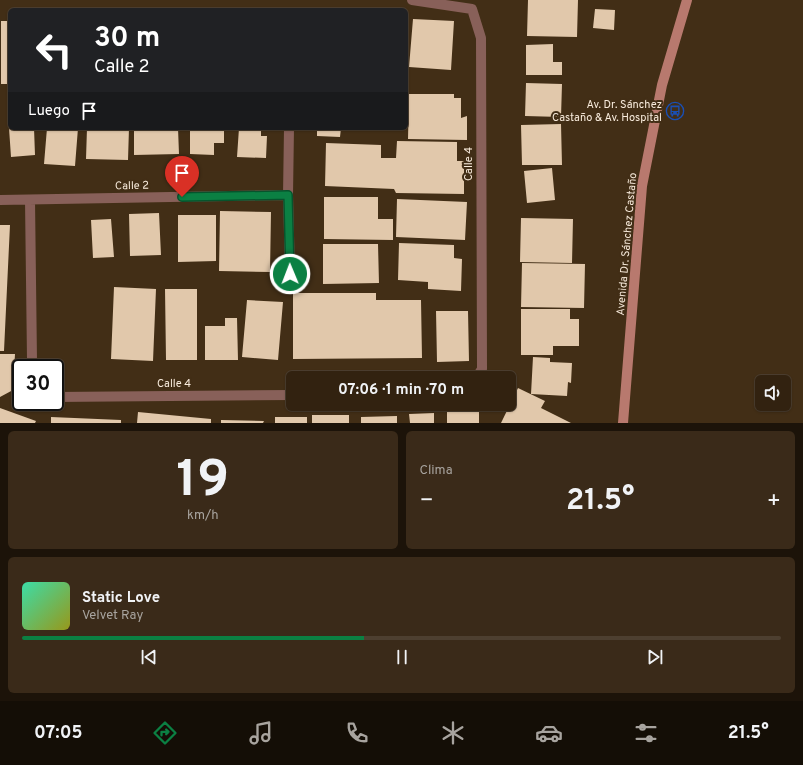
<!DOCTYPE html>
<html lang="es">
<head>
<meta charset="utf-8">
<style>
  body { margin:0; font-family:Overpass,sans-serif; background:#3a2a19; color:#f1f3f6; height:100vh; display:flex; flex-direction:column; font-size:15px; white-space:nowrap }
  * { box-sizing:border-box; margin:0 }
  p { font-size:13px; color:#a8a49f }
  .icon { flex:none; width:22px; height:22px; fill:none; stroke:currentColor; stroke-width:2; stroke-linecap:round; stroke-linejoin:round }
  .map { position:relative; height:423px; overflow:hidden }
  .sheet { display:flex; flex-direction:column; gap:8px; padding:8px; background:#1c1309; flex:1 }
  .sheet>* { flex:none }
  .banner { position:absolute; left:8px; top:8px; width:400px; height:122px; border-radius:6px; box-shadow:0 1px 3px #0004,0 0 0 1px #4d3f30; background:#202124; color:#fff; overflow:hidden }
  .tools { position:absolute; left:755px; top:375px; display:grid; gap:8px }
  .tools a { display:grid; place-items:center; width:36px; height:36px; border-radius:6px; background:#322210; box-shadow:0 1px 3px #0004,0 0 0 1px #4d3f30; font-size:20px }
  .speed { position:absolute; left:12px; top:359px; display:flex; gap:8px; font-size:20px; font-weight:700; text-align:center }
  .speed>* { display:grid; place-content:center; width:52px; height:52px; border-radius:50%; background:#322210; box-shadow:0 1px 3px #0004,0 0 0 1px #4d3f30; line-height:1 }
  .speed .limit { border:2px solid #111; border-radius:6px; background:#fff; color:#111 }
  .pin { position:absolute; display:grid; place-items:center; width:34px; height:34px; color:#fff; margin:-41px -17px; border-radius:50% 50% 50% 0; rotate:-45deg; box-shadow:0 0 4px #0007 }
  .pin .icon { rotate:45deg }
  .me { position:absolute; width:44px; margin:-22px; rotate:359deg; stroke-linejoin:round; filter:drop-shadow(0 0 3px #0008) }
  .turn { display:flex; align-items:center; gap:14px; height:84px; padding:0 20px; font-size:18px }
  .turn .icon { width:52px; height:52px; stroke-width:2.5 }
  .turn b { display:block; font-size:28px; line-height:34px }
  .then { display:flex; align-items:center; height:38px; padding:0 20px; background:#0003; gap:8px; font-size:15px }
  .big { font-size:30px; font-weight:700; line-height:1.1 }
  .sheet .widget { flex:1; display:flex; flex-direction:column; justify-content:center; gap:6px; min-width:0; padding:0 14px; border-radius:6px; background:#3a2a19 }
  .sheet .dial { align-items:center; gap:0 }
  .dial b { font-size:52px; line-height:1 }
  .song { display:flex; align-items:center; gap:12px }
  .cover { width:48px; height:48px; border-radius:6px; background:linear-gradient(135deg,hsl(160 70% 55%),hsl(60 70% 35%)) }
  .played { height:4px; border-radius:2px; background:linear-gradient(90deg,#0b8043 45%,#4d3f30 45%) }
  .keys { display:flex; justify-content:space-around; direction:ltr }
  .heat { display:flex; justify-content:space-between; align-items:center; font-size:22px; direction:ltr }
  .sheet .tiles { flex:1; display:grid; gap:8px; grid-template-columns:1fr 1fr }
  .widget:last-child { grid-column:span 2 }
  .trip { position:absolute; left:286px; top:371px; width:230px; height:40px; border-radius:6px; background:#322210; box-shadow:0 1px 3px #0004,0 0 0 1px #4d3f30; font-weight:700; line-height:40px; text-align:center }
  .menu { display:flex; height:64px; justify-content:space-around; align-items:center; background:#140e06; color:#a8a49f }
  .menu .icon { width:28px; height:28px }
  .menu .on { color:#0b8043 }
  .menu b { font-size:18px; color:#f1f3f6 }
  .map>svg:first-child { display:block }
  .building { fill:#e1c8ab }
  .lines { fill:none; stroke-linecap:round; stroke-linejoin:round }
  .street { stroke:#886059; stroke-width:10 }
  .secondary { stroke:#b8796e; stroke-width:10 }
  .route-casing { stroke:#07532c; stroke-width:10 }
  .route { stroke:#0b8043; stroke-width:7 }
  .labels { text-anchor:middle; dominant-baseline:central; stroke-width:4; stroke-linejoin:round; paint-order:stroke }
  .poi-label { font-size:11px; fill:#f8ebdc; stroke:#422e16; text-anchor:end }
  .street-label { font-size:11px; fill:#f8ebdc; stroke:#422e16 }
</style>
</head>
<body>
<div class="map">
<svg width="803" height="423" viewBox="0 0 803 423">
  <rect width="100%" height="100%" fill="#422e16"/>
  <path class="building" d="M 528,0 L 578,0 L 577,37 L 527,36 Z
    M 595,9 L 615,10 L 614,30 L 593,28 Z
    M 413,19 L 454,21 L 451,70 L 409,67 Z
    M 1,21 L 10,21 L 10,84 L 1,84 Z
    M 553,44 L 553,62 L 562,62 L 562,75 L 526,75 L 526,45 Z
    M 526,83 L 562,84 L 561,117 L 525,116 Z
    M 409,94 L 454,94 L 454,98 L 461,98 L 461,118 L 467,116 L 467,140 L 408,139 Z
    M 7,103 L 10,103 L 10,127 L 9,127 Z
    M 561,124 L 562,165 L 522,165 L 521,125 Z
    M 9,128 L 34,128 L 35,155 L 11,157 Z
    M 47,128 L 78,128 L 75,166 L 44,164 Z
    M 87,128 L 129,128 L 128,160 L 86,159 Z
    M 134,128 L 178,128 L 179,154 L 134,155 Z
    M 190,128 L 224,128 L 224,143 L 214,143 L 214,155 L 190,154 Z
    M 239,128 L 261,128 L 261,136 L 267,136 L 266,158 L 237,157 Z
    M 317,128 L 341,128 L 340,137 L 317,136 Z
    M 397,141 L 457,142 L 457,161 L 464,161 L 464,194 L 396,193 L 394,189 L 325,186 L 326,143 L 381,145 L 381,158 L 396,158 Z
    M 552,168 L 555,200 L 527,203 L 524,171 Z
    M 324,197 L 378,197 L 378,219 L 393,219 L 393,240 L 324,239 Z
    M 397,199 L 467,202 L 465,240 L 396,237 Z
    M 220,211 L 271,212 L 270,272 L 219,271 Z
    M 159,213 L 161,255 L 130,256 L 129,214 Z
    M 178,215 L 216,215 L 216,261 L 178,262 Z
    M 521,218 L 573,219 L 572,263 L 520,262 Z
    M 111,219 L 114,257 L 93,258 L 91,220 Z
    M 0,225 L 10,225 L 4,351 L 0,351 Z
    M 399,243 L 454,245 L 454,258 L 462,259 L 461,291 L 428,289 L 428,282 L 398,280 Z
    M 323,244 L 378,244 L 379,283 L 323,284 Z
    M 522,263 L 585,264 L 584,308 L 521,307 Z
    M 114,287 L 156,289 L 153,361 L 111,359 Z
    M 165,289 L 197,289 L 197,360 L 166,360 Z
    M 293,293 L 376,293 L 376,300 L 421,300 L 422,358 L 293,359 Z
    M 247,300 L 283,302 L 278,360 L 242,357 Z
    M 521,309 L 570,309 L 570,319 L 579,319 L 579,346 L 553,346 L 553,355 L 521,355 Z
    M 436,311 L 468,311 L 469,361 L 437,362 Z
    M 225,318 L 237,318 L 238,360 L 205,360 L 205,326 L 225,326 Z
    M 0,354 L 15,354 L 13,390 L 0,397 Z
    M 533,357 L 550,358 L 550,362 L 572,363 L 571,383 L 568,382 L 567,396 L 531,394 Z
    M 518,388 L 545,401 L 541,408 L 571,423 L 501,423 Z
    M 0,408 L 36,421 L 35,423 L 0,423 Z
    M 447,410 L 479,411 L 479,423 L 447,423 Z
    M 138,412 L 211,419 L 211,423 L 137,423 Z
    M 434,413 L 434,423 L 410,423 L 409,414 Z
    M 312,415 L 349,415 L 349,423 L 312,423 Z
    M 397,416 L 397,423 L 361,423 L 361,417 Z
    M 51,417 L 121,420 L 121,423 L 51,423 Z
    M 275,417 L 307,417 L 307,423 L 275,423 Z
    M 221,420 L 264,421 L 263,423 L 221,423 Z"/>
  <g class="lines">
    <path class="street" d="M 412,0 L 472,9 L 481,38 L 482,369 L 476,378
      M 289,128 L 288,195 L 290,274
      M 0,200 L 288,195
      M 30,200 L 32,360 L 36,368
      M 55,397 L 293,395"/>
    <path class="secondary" d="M 623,423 L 642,186 L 662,85 L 687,0"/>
  </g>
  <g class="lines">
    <defs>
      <path id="route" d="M 182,197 L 288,195 L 290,274"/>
    </defs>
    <use href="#route" class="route-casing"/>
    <use href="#route" class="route"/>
  </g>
  <defs>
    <symbol id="bus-ring" viewBox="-11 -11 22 22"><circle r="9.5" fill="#422e16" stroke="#1a4fb4" stroke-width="1.5"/><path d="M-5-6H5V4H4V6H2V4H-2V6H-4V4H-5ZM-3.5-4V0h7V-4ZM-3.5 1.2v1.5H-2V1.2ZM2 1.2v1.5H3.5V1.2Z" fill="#1a4fb4"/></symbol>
  </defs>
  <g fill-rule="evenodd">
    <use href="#bus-ring" x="665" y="101" width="20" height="20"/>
  </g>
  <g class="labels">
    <g class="poi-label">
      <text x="662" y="105">Av. Dr. Sánchez<tspan x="662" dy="13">Castaño &amp; Av. Hospital</tspan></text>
    </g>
    <g class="street-label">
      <text transform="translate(469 164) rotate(-90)">Calle 4</text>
      <text transform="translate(132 186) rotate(-1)">Calle 2</text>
      <text transform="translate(627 244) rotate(-85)">Avenida Dr. Sánchez Castaño</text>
      <text x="174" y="384">Calle 4</text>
    </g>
  </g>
</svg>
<div class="tools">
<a><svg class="icon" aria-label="sound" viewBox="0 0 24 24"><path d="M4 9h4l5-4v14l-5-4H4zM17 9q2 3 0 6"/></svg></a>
</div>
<div class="speed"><div class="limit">30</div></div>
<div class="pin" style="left:182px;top:197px;background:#d93025"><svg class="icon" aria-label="arrive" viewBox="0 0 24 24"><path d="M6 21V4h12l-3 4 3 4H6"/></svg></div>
<svg class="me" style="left:290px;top:274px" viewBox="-20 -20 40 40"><circle r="17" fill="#0b8043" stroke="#fff" stroke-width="3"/><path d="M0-11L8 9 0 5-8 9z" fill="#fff"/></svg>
<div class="trip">07:06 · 1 min · 70 m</div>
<div class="banner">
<div class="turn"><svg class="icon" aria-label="left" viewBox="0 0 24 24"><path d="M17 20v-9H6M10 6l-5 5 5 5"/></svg><div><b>30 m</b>Calle 2</div></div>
<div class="then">Luego<svg class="icon" aria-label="arrive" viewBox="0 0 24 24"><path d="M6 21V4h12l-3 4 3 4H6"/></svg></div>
</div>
</div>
<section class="sheet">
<div class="tiles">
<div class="widget dial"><b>19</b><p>km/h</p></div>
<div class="widget"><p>Clima</p>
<div class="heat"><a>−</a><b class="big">21.5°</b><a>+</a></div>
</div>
<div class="widget">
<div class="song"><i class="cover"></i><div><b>Static Love</b><p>Velvet Ray</p></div></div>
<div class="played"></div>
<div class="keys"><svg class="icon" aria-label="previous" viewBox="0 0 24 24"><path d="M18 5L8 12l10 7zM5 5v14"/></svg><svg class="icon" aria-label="pause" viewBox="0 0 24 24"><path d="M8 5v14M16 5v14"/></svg><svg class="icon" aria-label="next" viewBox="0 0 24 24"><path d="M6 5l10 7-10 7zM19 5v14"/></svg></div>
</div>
</div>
</section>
<nav class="menu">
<b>07:05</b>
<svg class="icon on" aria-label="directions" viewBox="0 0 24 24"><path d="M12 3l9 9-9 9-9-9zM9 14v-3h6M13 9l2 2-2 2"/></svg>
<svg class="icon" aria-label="music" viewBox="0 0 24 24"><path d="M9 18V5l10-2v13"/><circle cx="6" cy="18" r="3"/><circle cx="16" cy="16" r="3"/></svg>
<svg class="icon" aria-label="phone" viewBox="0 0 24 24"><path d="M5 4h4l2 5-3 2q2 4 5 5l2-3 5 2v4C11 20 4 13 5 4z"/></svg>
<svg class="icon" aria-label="climate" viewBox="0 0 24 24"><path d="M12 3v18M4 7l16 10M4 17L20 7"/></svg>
<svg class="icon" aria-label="car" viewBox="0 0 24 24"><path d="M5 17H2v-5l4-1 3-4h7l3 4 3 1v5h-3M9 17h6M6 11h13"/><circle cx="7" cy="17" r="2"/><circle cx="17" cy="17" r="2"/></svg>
<svg class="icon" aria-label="filters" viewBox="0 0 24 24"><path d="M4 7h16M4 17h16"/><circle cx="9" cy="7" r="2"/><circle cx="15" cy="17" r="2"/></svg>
<b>21.5°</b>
</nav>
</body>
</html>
